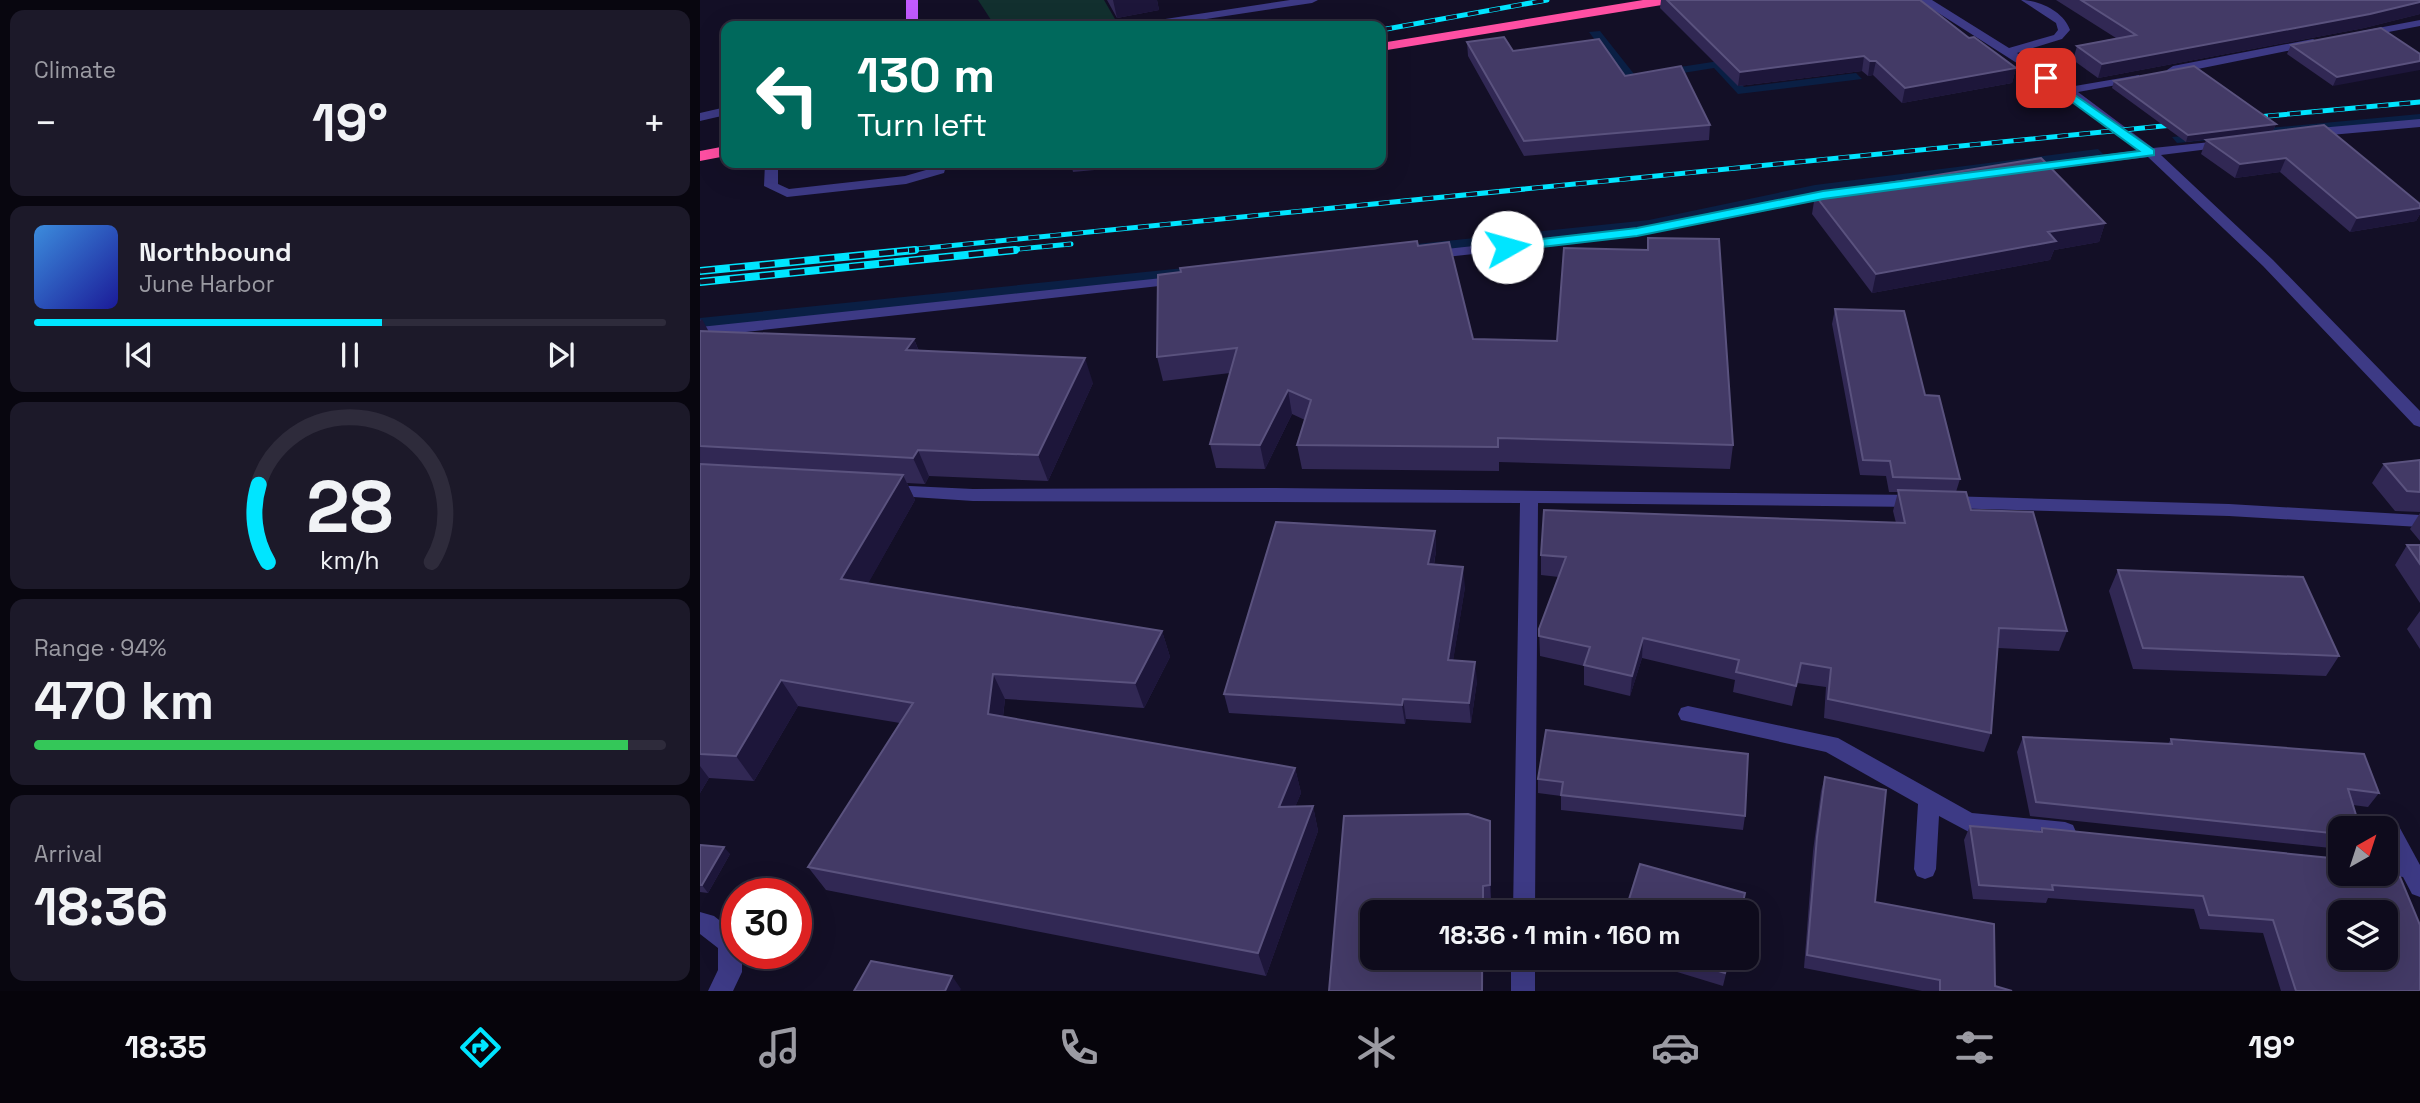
<!DOCTYPE html>
<html lang="en">
<head>
<meta charset="utf-8">
<style>
  body { margin:0; font-family:"Space Grotesk",sans-serif; background:#1c1929; color:#f1f3f6; height:100vh; display:flex; flex-direction:column; font-size:26px; white-space:nowrap }
  * { box-sizing:border-box; margin:0 }
  p { font-size:23px; color:#9b9ba3 }
  .icon { flex:none; width:38px; height:38px; fill:none; stroke:currentColor; stroke-width:2; stroke-linecap:round; stroke-linejoin:round }
  .map { position:relative; flex:1; overflow:hidden }
  .details { display:flex; flex-direction:column; gap:10px; padding:10px; background:#08060f; width:700px }
  .details>* { flex:none }
  .hud { position:absolute; left:21px; top:21px; width:665px; height:147px; border-radius:14px; box-shadow:0 7px 28px #0002,0 0 0 2px #2e2b3b; background:#00695c; color:#fff; overflow:hidden }
  .needle { width:46px; rotate:39deg }
  .fabs { position:absolute; left:1628px; top:816px; display:grid; gap:14px }
  .fabs a { display:grid; place-items:center; width:70px; height:70px; border-radius:14px; background:#0e0b1c; box-shadow:0 7px 28px #0002,0 0 0 2px #2e2b3b; font-size:35px }
  .speed { position:absolute; left:21px; top:878px; display:flex; gap:14px; font-size:35px; font-weight:700; text-align:center }
  .speed>* { display:grid; place-content:center; width:91px; height:91px; border-radius:50%; background:#0e0b1c; box-shadow:0 7px 28px #0002,0 0 0 2px #2e2b3b; line-height:1 }
  .speed .limit { border:10px solid #d22; background:#fff; color:#111 }
  .pin { position:absolute; display:grid; place-items:center; width:60px; height:60px; color:#fff; margin:-30px; border-radius:14px; box-shadow:0 4px 10px #0006 }
  .me { position:absolute; width:77px; margin:-38px; rotate:83deg; stroke-linejoin:round; filter:drop-shadow(0 0 5px #0008) }
  .turn { display:flex; align-items:center; gap:24px; height:147px; padding:0 21px; font-size:32px }
  .turn .icon { width:91px; height:91px; stroke-width:2.5 }
  .turn b { display:block; font-size:49px; line-height:60px }
  .big { font-size:52px; font-weight:600; line-height:1.1 }
  .details .widget { flex:1; display:flex; flex-direction:column; justify-content:center; gap:10px; min-width:0; padding:0 24px; border-radius:14px; background:#1c1929 }
  .details .dial { align-items:center; gap:0 }
  .dial svg { height:182px; overflow:visible; fill:none; stroke:#2e2b3b; stroke-width:7; stroke-linecap:round; text-anchor:middle }
  .dial text { fill:#f1f3f6; stroke:none }
  .song { display:flex; align-items:center; gap:21px }
  .cover { width:84px; height:84px; border-radius:10px; background:linear-gradient(135deg,hsl(210 70% 55%),hsl(240 70% 35%)) }
  .played { height:7px; border-radius:4px; background:linear-gradient(90deg,#00e5ff 55%,#2e2b3b 55%) }
  .keys { display:flex; justify-content:space-around; direction:ltr }
  .heat { display:flex; justify-content:space-between; align-items:center; font-size:38px; direction:ltr }
  .charge { height:10px; border-radius:5px; background:linear-gradient(90deg,#34c759 94%,#2e2b3b 0) }
  .trip { position:absolute; left:660px; top:900px; width:399px; height:70px; border-radius:14px; background:#0e0b1c; box-shadow:0 7px 28px #0002,0 0 0 2px #2e2b3b; font-weight:600; line-height:70px; text-align:center }
  .menu { display:flex; height:112px; justify-content:space-around; align-items:center; background:#06040b; color:#9b9ba3 }
  .menu .icon { width:49px; height:49px }
  .menu .on { color:#00e5ff }
  .menu b { font-size:32px; color:#f1f3f6 }
  main { display:flex; flex:1; min-height:0 }
  .map>svg:first-child { display:block }
  .green { fill:#12302f }
  .water { fill:#0a1f44 }
  .lines { fill:none; stroke-linecap:round; stroke-linejoin:round }
  .minor { fill:#3d3a85; fill-rule:evenodd }
  .major { fill:#c25bff; fill-rule:evenodd }
  .highway { fill:#ff4fa3; fill-rule:evenodd }
  .rail-far1-casing { stroke:#00e5ff; stroke-width:5 }
  .rail-casing { stroke:#00e5ff; stroke-width:8 }
  .rail-far1 { stroke:#130f26; stroke-width:3.5; stroke-dasharray:11; stroke-linecap:butt }
  .rail { stroke:#130f26; stroke-width:5; stroke-dasharray:15; stroke-linecap:butt }
  .wall { fill:#312854 }
  .shaded-wall { fill:#1d163a }
  .building { fill:#433a66; stroke:#5a527e; stroke-width:2; fill-rule:evenodd }
  .route { fill:#00e5ff; stroke:#0095a6; stroke-width:2 }
</style>
</head>
<body>
<main>
<section class="details">
<div class="widget"><p>Climate</p>
<div class="heat"><a>−</a><b class="big">19°</b><a>+</a></div>
</div>
<div class="widget">
<div class="song"><i class="cover"></i><div><b>Northbound</b><p>June Harbor</p></div></div>
<div class="played"></div>
<div class="keys"><svg class="icon" aria-label="previous" viewBox="0 0 24 24"><path d="M18 5L8 12l10 7zM5 5v14"/></svg><svg class="icon" aria-label="pause" viewBox="0 0 24 24"><path d="M8 5v14M16 5v14"/></svg><svg class="icon" aria-label="next" viewBox="0 0 24 24"><path d="M6 5l10 7-10 7zM19 5v14"/></svg></div>
</div>
<div class="widget dial"><svg viewBox="0 0 100 80">
<path d="M14 69A42 42 0 1 1 86 69"/>
<path d="M14 69A42 42 0 0 1 10 35" stroke="#00e5ff"/>
<text x="50" y="56" font-size="32" font-weight="700">28</text>
<text x="50" y="72" font-size="11">km/h</text>
</svg></div>
<div class="widget"><p>Range · 94%</p><b class="big">470 km</b><div class="charge"></div></div>
<div class="widget"><p>Arrival</p><b class="big">18:36</b></div>
</section>
<div class="map">
<svg width="1720" height="991" viewBox="0 0 1720 991">
  <rect width="100%" height="100%" fill="#130f26"/>
  <path class="green" d="M 278,0 L 404,0 L 419,26 L 295,26 Z"/>
  <path class="water" d="M 900,31 L 934,74 L 1019,61 L 1044,87 L 1156,73 L 1162,79 L 1038,94 L 1014,68 L 926,82 L 889,32 Z
    M 1720,114 L 1720,120 L 1477,143 L 1472,137 Z
    M 1398,149 L 1406,157 L 1118,193 L 951,230 L 0,328 L 0,318 L 949,220 L 1115,185 Z"/>
  <g class="lines">
    <path class="minor" d="M 590,0 L 618,0 L 612,3 L 460,26 L 433,26 L 439,23 Z
      M 1218,0 L 1232,0 L 1309,48 L 1354,35 L 1358,30 L 1356,23 L 1321,0 C 1340,0 1364,12 1370,30 L 1362,39 L 1317,53 L 1369,87 L 1439,75 L 1439,81 L 1378,92 L 1453,148 L 1530,140 L 1531,143 L 1525,147 L 1461,155 L 1573,260 L 1720,411 L 1720,427 L 1714,425 L 1563,266 L 1448,157 L 1322,172 L 1322,166 L 1327,165 L 1440,150 L 1348,83 Z
      M 1720,20 L 1720,26 L 1662,37 L 1656,34 L 1662,31 Z
      M 1613,39 L 1619,43 L 1617,45 L 1473,74 L 1467,70 L 1473,66 Z
      M 26,107 L 26,115 L 0,121 L 0,113 Z
      M 1720,119 L 1720,127 L 1608,137 L 1602,133 L 1608,129 Z
      M 65,163 L 78,163 L 78,184 L 89,189 L 205,176 L 233,168 L 234,163 L 247,163 L 244,173 L 206,184 L 87,197 L 64,186 Z
      M 1136,189 L 1141,190 L 1141,196 L 937,236 L 728,259 L 721,255 L 728,251 L 937,228 Z
      M 481,276 L 486,277 L 488,280 L 486,283 L 0,337 L 0,327 Z
      M 189,485 L 273,489 L 577,488 L 1218,495 L 1224,497 L 1227,501 L 1224,505 L 1218,507 L 838,503 L 835,912 L 813,912 L 820,503 L 273,501 L 183,495 L 180,491 L 183,487 Z
      M 1246,496 L 1529,504 L 1720,515 L 1720,527 L 1529,516 L 1246,508 L 1240,506 L 1237,502 L 1240,498 Z
      M 988,706 L 1138,738 L 1272,813 L 1365,822 L 1373,825 L 1376,832 L 1373,839 L 1365,842 L 1269,832 L 1239,816 L 1236,869 L 1233,876 L 1225,879 L 1217,876 L 1214,869 L 1218,804 L 1126,752 L 981,720 L 978,714 L 981,708 Z
      M 1687,816 L 1695,819 L 1720,865 L 1720,897 L 1712,894 L 1703,877 L 1678,873 L 1685,873 L 1685,856 L 1692,857 L 1685,844 L 1685,828 L 1676,826 L 1679,819 Z
      M 0,912 L 14,916 L 37,934 L 37,954 L 42,954 L 42,972 L 33,991 L 8,991 L 18,970 L 18,948 L 0,934 Z
      M 811,957 L 835,957 L 835,991 L 811,991 Z"/>
    <path class="major" d="M 206,0 L 218,0 L 218,26 L 206,26 Z"/>
    <path class="highway" d="M 943,0 L 975,0 L 968,4 L 681,51 L 681,43 Z
      M 26,146 L 26,156 L 0,161 L 0,151 Z"/>
    <defs>
      <path id="rail-far1" d="M 681,30 L 847,0
        M 1546,118 L 1720,102
        M 197,251 L 1483,124
        M 298,251 L 371,244"/>
      <path id="rail" d="M 0,271 L 215,250
        M 0,282 L 315,250"/>
    </defs>
    <use href="#rail-far1" class="rail-far1-casing"/>
    <use href="#rail" class="rail-casing"/>
    <use href="#rail-far1" class="rail-far1"/>
    <use href="#rail" class="rail"/>
  </g>
  <path class="wall" d="M 407,0 L 457,0 L 459,10 L 417,18 Z
    M 961,0 L 1220,0 L 1269,38 L 1316,68 L 1312,83 L 1202,103 L 1173,75 L 1168,76 L 1162,71 L 1038,86 L 960,8 Z
    M 1356,0 L 1720,0 L 1720,14 L 1664,28 L 1398,78 L 1373,60 L 1377,46 L 1416,38 Z
    M 1681,28 L 1633,86 L 1587,54 L 1591,45 Z
    M 767,42 L 813,51 L 925,76 L 1010,125 L 1009,140 L 824,156 L 768,56 Z
    M 1414,81 L 1576,124 L 1573,131 L 1486,142 L 1412,88 Z
    M 1624,125 L 1720,204 L 1720,214 L 1716,221 L 1650,232 L 1580,172 L 1535,178 L 1501,154 L 1506,140 Z
    M 371,163 L 470,163 L 373,172 Z
    M 1115,195 L 1405,223 L 1399,242 L 1354,250 L 1350,260 L 1172,293 L 1112,214 Z
    M 718,246 L 773,339 L 1033,445 L 1030,469 L 799,462 L 799,471 L 602,469 L 597,445 L 605,420 L 592,414 L 565,469 L 516,468 L 510,444 L 530,373 L 463,381 L 457,357 Z
    M 1135,309 L 1225,395 L 1260,479 L 1256,492 L 1367,631 L 1359,651 L 1298,648 L 1291,733 L 1284,752 L 1124,718 L 1126,687 L 1097,683 L 1092,706 L 1033,692 L 1035,680 L 942,658 L 930,696 L 884,685 L 884,666 L 840,656 L 839,629 L 859,577 L 841,575 L 841,555 L 1196,523 L 1193,511 L 1198,492 L 1189,492 L 1186,476 L 1160,475 L 1132,324 Z
    M 0,319 L 8,331 L 214,339 L 219,351 L 393,383 L 348,481 L 229,476 L 225,484 L 207,483 L 215,500 L 168,583 L 462,631 L 470,657 L 444,708 L 305,699 L 303,717 L 595,768 L 601,793 L 595,807 L 613,806 L 618,831 L 566,976 L 126,890 L 108,867 L 200,723 L 98,706 L 54,781 L 9,778 L 0,793 Z
    M 1720,460 L 1720,512 L 1695,511 L 1672,483 L 1684,464 Z
    M 1720,513 L 1720,541 L 1710,529 Z
    M 735,531 L 736,551 L 734,565 L 765,587 L 753,660 L 777,681 L 771,723 L 706,719 L 705,724 L 529,713 L 524,694 Z
    M 1707,545 L 1720,545 L 1720,603 L 1695,565 Z
    M 1418,570 L 1639,656 L 1626,676 L 1433,669 L 1409,591 Z
    M 1720,611 L 1720,649 L 1707,629 Z
    M 846,730 L 1045,816 L 1043,830 L 861,810 L 861,796 L 838,793 L 838,779 Z
    M 1323,737 L 1468,744 L 1471,739 L 1679,793 L 1668,807 L 1653,805 L 1640,828 L 1640,849 L 1330,816 L 1317,752 Z
    M 1125,777 L 1175,902 L 1295,986 L 1312,991 L 1222,991 L 1104,968 L 1113,851 L 1121,791 Z
    M 790,821 L 791,899 L 784,899 L 783,991 L 629,991 Z
    M 1270,826 L 1340,831 L 1342,828 L 1640,859 L 1720,991 L 1581,991 L 1563,933 L 1500,929 L 1494,909 L 1348,898 L 1346,903 L 1273,899 L 1264,840 Z
    M 0,845 L 30,854 L 8,893 L 0,892 Z
    M 928,957 L 1030,957 L 1023,986 Z"/>
  <path class="shaded-wall" d="M 413,0 L 457,0 L 459,10 L 417,18 Z
    M 1720,2 L 1720,14 L 1664,28 L 1398,78 L 1402,64 Z
    M 1164,56 L 1162,71 L 1038,86 L 1040,72 Z
    M 1170,61 L 1176,61 L 1173,75 L 1168,76 Z
    M 1720,61 L 1720,70 L 1633,86 L 1637,77 Z
    M 1316,68 L 1312,83 L 1202,103 L 1205,88 Z
    M 1576,124 L 1573,131 L 1486,142 L 1488,135 Z
    M 1586,158 L 1580,172 L 1535,178 L 1540,164 Z
    M 1720,208 L 1720,214 L 1716,221 L 1650,232 L 1657,218 Z
    M 1405,223 L 1399,242 L 1354,250 L 1350,260 L 1172,293 L 1176,274 L 1348,232 Z
    M 2,319 L 16,345 L 0,343 L 0,321 Z
    M 214,339 L 224,365 L 206,350 Z
    M 385,358 L 393,383 L 348,481 L 338,455 Z
    M 588,390 L 592,414 L 565,469 L 560,445 Z
    M 218,450 L 229,476 L 225,484 L 213,458 Z
    M 203,475 L 215,500 L 156,605 L 141,579 Z
    M 735,531 L 736,551 L 730,584 L 728,564 Z
    M 763,567 L 765,587 L 750,680 L 748,660 Z
    M 462,631 L 470,657 L 444,708 L 435,683 Z
    M 943,638 L 942,658 L 930,696 L 932,676 Z
    M 775,662 L 777,681 L 771,723 L 769,703 Z
    M 293,674 L 305,699 L 300,739 L 288,714 Z
    M 81,680 L 98,706 L 54,781 L 36,756 Z
    M 703,699 L 706,719 L 705,724 L 702,705 Z
    M 0,766 L 9,778 L 0,793 Z
    M 595,768 L 601,793 L 585,831 L 579,807 Z
    M 613,806 L 618,831 L 566,976 L 558,953 Z
    M 790,821 L 791,835 L 791,899 L 790,885 Z
    M 24,847 L 30,854 L 8,893 L 2,885 Z
    M 782,957 L 784,957 L 783,991 L 782,991 Z
    M 252,976 L 261,989 L 260,991 L 245,991 Z"/>
  <path class="building" d="M 967,0 L 1220,0 L 1269,38 L 1274,37 L 1316,68 L 1205,88 L 1176,61 L 1170,61 L 1164,56 L 1040,72 Z
    M 1381,0 L 1720,0 L 1720,2 L 1670,14 L 1402,64 L 1377,46 L 1436,35 Z
    M 1681,28 L 1720,54 L 1720,61 L 1637,77 L 1591,45 Z
    M 804,37 L 813,51 L 899,39 L 925,76 L 981,66 L 1010,125 L 824,141 L 767,42 Z
    M 1494,66 L 1576,124 L 1488,135 L 1414,81 Z
    M 1624,125 L 1720,204 L 1720,208 L 1657,218 L 1586,158 L 1540,164 L 1506,140 Z
    M 1341,158 L 1405,223 L 1348,232 L 1356,241 L 1176,274 L 1115,195 Z
    M 948,238 L 1019,239 L 1033,445 L 798,438 L 798,447 L 597,445 L 611,400 L 588,390 L 560,445 L 510,444 L 537,348 L 457,357 L 458,275 L 481,272 L 480,268 L 717,241 L 718,246 L 749,242 L 773,339 L 857,341 L 864,248 L 948,250 Z
    M 1135,309 L 1204,311 L 1225,395 L 1239,396 L 1260,479 L 1193,477 L 1190,461 L 1163,460 Z
    M 0,331 L 214,339 L 206,350 L 385,358 L 338,455 L 218,450 L 213,458 L 0,446 Z
    M 1720,460 L 1720,492 L 1707,491 L 1684,464 Z
    M 0,464 L 203,475 L 141,579 L 462,631 L 435,683 L 293,674 L 288,714 L 595,768 L 579,807 L 613,806 L 558,953 L 108,867 L 213,703 L 81,680 L 36,756 L 0,754 Z
    M 1198,490 L 1266,492 L 1271,510 L 1333,512 L 1367,631 L 1299,628 L 1291,733 L 1128,699 L 1131,668 L 1101,663 L 1096,686 L 1036,672 L 1039,660 L 943,638 L 932,676 L 884,665 L 890,647 L 839,636 L 839,629 L 866,557 L 841,555 L 844,510 L 1205,523 Z
    M 576,522 L 735,531 L 728,564 L 763,567 L 748,660 L 775,662 L 769,703 L 703,699 L 702,705 L 524,694 Z
    M 1707,545 L 1720,545 L 1720,564 Z
    M 1418,570 L 1603,577 L 1639,656 L 1443,648 Z
    M 846,730 L 1048,754 L 1045,816 L 861,795 L 863,782 L 838,779 Z
    M 1323,737 L 1472,744 L 1471,739 L 1664,754 L 1679,793 L 1648,789 L 1660,828 L 1640,828 L 1640,834 L 1336,802 Z
    M 1125,777 L 1186,790 L 1175,902 L 1294,924 L 1295,986 L 1312,991 L 1240,991 L 1240,980 L 1107,955 L 1117,837 Z
    M 768,814 L 790,821 L 790,885 L 783,886 L 783,912 L 672,912 L 672,957 L 782,957 L 782,991 L 629,991 L 644,816 Z
    M 1270,826 L 1342,832 L 1342,828 L 1640,859 L 1640,873 L 1675,873 L 1675,875 L 1700,877 L 1720,925 L 1720,991 L 1596,991 L 1573,920 L 1509,915 L 1503,896 L 1352,885 L 1353,890 L 1279,885 ZM 1640,912 L 1685,912 L 1685,957 L 1640,957 Z
    M 0,845 L 24,847 L 2,885 L 0,885 Z
    M 940,864 L 1045,893 L 1041,912 L 925,912 Z
    M 972,957 L 1029,957 L 1025,973 Z
    M 171,961 L 252,976 L 245,991 L 154,991 Z"/>
  <path class="route" d="M 1346,75 L 1454,150 L 1454,155 L 1123,199 L 937,236 L 807,251 L 800,247 L 807,243 L 937,228 L 1123,191 L 1439,151 L 1342,80 L 1340,78 Z"/>
</svg>
<div class="fabs">
<a><svg class="needle" viewBox="-14 -14 28 28"><path d="M0-13l5 13h-10z" fill="#e53935"/><path d="M0 13l5-13h-10z" fill="#9b9ba3"/></svg></a>
<a><svg class="icon" aria-label="layers" viewBox="0 0 24 24"><path d="M12 4l9 5-9 5-9-5zM3 14l9 5 9-5"/></svg></a>
</div>
<div class="speed"><div class="limit">30</div></div>
<div class="pin" style="left:1346px;top:78px;background:#d93025"><svg class="icon" aria-label="arrive" viewBox="0 0 24 24"><path d="M6 21V4h12l-3 4 3 4H6"/></svg></div>
<svg class="me" style="left:807px;top:247px" viewBox="-20 -20 40 40"><circle r="19" fill="#fff"/><path d="M0-13L10 11 0 6-10 11z" fill="#00e5ff"/></svg>
<div class="trip">18:36 · 1 min · 160 m</div>
<div class="hud">
<div class="turn"><svg class="icon" aria-label="left" viewBox="0 0 24 24"><path d="M17 20v-9H6M10 6l-5 5 5 5"/></svg><div><b>130 m</b>Turn left</div></div>
</div>
</div>
</main>
<nav class="menu">
<b>18:35</b>
<svg class="icon on" aria-label="directions" viewBox="0 0 24 24"><path d="M12 3l9 9-9 9-9-9zM9 14v-3h6M13 9l2 2-2 2"/></svg>
<svg class="icon" aria-label="music" viewBox="0 0 24 24"><path d="M9 18V5l10-2v13"/><circle cx="6" cy="18" r="3"/><circle cx="16" cy="16" r="3"/></svg>
<svg class="icon" aria-label="phone" viewBox="0 0 24 24"><path d="M5 4h4l2 5-3 2q2 4 5 5l2-3 5 2v4C11 20 4 13 5 4z"/></svg>
<svg class="icon" aria-label="climate" viewBox="0 0 24 24"><path d="M12 3v18M4 7l16 10M4 17L20 7"/></svg>
<svg class="icon" aria-label="car" viewBox="0 0 24 24"><path d="M5 17H2v-5l4-1 3-4h7l3 4 3 1v5h-3M9 17h6M6 11h13"/><circle cx="7" cy="17" r="2"/><circle cx="17" cy="17" r="2"/></svg>
<svg class="icon" aria-label="filters" viewBox="0 0 24 24"><path d="M4 7h16M4 17h16"/><circle cx="9" cy="7" r="2"/><circle cx="15" cy="17" r="2"/></svg>
<b>19°</b>
</nav>
</body>
</html>
